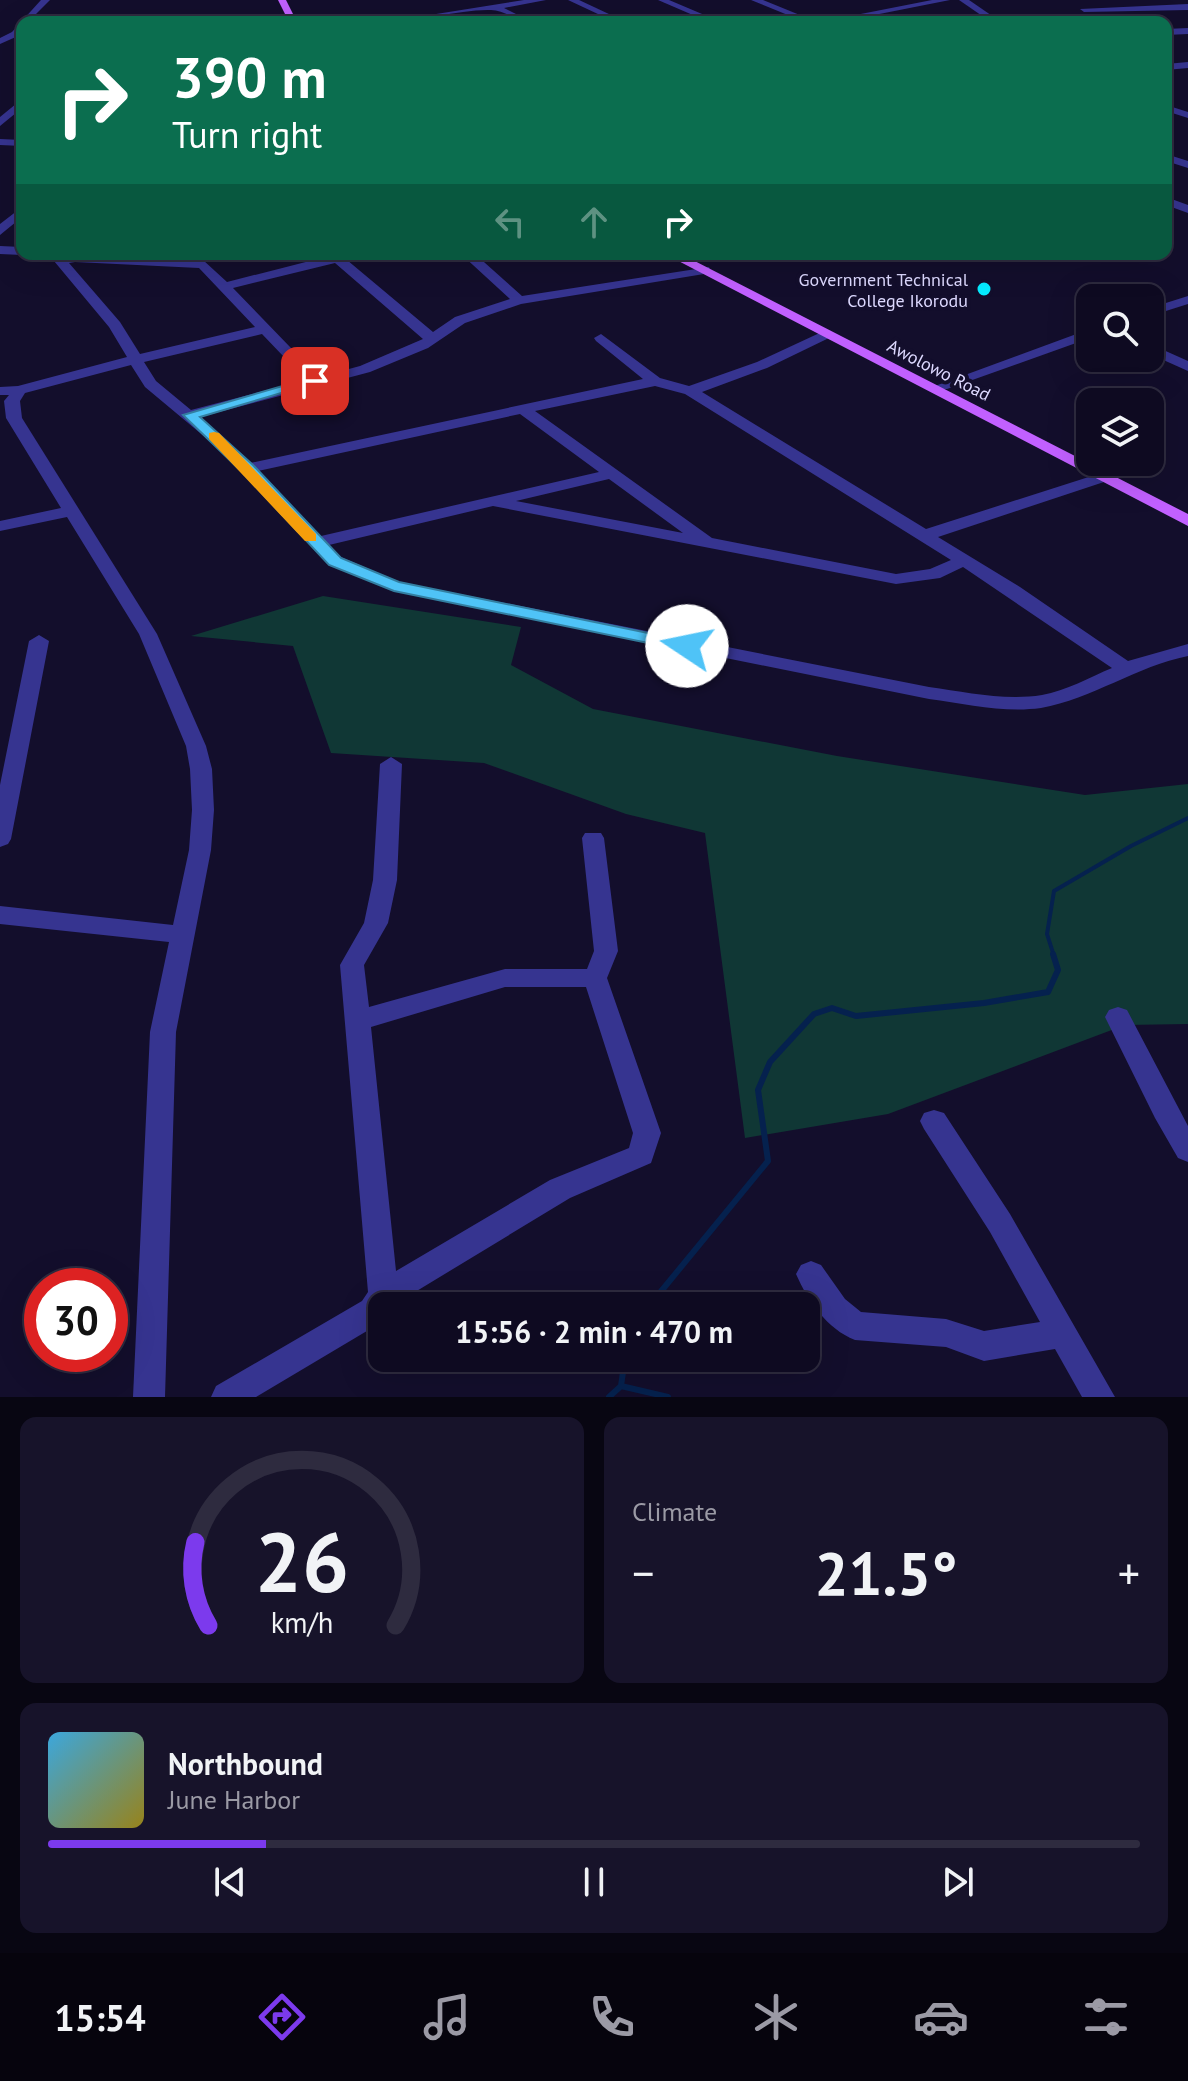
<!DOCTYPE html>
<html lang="en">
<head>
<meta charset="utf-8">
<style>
  body { margin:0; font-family:"PT Sans",sans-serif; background:#17132a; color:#f1f3f6; height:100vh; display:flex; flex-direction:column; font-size:30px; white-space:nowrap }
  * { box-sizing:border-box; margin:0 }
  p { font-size:26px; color:#9b9aa5 }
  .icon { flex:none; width:44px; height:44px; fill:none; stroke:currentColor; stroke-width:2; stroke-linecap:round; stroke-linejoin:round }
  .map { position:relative; height:1397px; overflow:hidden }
  .side { display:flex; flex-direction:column; gap:20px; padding:20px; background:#080612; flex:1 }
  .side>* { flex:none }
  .top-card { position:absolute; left:16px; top:16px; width:1156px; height:244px; border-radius:16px; box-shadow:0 8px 32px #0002,0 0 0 2px #2e2b3f; background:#0b6e4f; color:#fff; overflow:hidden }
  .buttons { position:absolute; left:1076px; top:284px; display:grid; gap:16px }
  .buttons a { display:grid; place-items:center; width:88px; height:88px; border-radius:16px; background:#0e0a21; box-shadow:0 8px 32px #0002,0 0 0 2px #2e2b3f; font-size:40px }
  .speed { position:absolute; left:24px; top:1268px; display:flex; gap:16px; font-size:40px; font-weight:700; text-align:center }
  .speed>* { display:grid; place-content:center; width:104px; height:104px; border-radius:50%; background:#0e0a21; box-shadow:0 8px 32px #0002,0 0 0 2px #2e2b3f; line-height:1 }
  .speed .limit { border:12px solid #d22; background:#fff; color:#111 }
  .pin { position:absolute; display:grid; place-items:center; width:68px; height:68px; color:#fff; margin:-34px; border-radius:16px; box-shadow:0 4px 12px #0006 }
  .me { position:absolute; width:88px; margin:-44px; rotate:281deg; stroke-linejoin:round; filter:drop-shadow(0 0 6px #0008) }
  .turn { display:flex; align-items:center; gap:28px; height:168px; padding:0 24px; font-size:36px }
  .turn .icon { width:104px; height:104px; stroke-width:2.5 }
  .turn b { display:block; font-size:56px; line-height:68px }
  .lanes { display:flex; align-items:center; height:76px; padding:0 24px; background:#0003; justify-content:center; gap:40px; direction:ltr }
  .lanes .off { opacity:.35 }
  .big { font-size:60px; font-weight:700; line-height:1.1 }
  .side .card { flex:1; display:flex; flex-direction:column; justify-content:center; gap:12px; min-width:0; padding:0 28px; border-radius:16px; background:#17132a }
  .side .dial { align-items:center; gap:0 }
  .dial svg { height:208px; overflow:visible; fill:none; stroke:#2e2b3f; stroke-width:7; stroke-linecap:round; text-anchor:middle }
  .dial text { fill:#f1f3f6; stroke:none }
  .song { display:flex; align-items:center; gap:24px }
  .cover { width:96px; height:96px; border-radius:12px; background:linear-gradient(135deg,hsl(200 70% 55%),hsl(50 70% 35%)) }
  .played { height:8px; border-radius:4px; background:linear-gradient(90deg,#7c3aed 20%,#2e2b3f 20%) }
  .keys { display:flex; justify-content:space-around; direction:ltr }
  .heat { display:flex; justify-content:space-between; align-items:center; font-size:44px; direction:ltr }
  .side .tiles { flex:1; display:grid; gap:20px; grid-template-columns:1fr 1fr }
  .card:last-child { grid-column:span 2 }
  .trip { position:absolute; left:368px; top:1292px; width:452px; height:80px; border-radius:16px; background:#0e0a21; box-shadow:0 8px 32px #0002,0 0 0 2px #2e2b3f; font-weight:700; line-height:80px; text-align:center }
  .dock { display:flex; height:128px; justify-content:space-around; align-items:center; background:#06040d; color:#9b9aa5 }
  .dock .icon { width:56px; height:56px }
  .dock .current { color:#7c3aed }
  .dock b { font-size:36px; color:#f1f3f6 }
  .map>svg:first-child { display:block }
  .green { fill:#103735 }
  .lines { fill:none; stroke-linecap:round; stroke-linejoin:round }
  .stream-far1 { stroke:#05214e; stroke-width:4 }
  .stream { stroke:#05214e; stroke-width:6 }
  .minor { fill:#363490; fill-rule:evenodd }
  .major { fill:#c160ff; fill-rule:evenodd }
  .route { fill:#4fc3f7; stroke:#337fa1; stroke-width:2 }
  .slow { fill:#f59e0b }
  .poi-dot { fill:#05eaff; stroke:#130e2c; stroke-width:3 }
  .labels { text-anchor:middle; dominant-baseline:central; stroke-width:8; stroke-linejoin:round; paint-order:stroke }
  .far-poi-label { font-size:18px; fill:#ddd9ff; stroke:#130e2c; text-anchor:end }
  .far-street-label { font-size:18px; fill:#ddd9ff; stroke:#130e2c }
</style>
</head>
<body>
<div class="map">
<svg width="1188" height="1397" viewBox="0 0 1188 1397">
  <rect width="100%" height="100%" fill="#130e2c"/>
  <path class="green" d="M 323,596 L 521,627 L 511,665 L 593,709 L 837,756 L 1085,795 L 1188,784 L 1188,1024 L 1125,1025 L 888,1114 L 745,1138 L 705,833 L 626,814 L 484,763 L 331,753 L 293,646 L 191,636 Z"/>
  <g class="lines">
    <path class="stream-far1" d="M 1054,956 L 1047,934 L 1054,891 L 1131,846 L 1188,818"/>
    <path class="stream" d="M 649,1306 L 768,1161 L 758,1090 L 770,1062 L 814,1014 L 832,1008 L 856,1016 L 984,1003 L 1048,992 L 1058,970 L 1053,954
      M 621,1386 L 668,1397
      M 609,1397 L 621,1386 L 625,1358"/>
    <path class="minor" d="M 41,0 L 50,0 L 28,22 L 22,22 L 18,36 L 0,44 L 0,38 L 12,32 Z
      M 524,0 L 546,0 L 504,8 L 532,22 C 517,22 505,10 491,10 C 459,9 421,22 386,22 Z
      M 568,0 L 579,0 L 626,22 L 615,22 Z
      M 658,0 L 669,0 L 721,22 L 709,22 Z
      M 751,0 L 763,0 L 817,22 L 805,22 Z
      M 932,0 L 950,0 L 839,22 L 820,22 Z
      M 959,0 L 969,0 L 1001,22 L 991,22 Z
      M 1188,4 L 1188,10 L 1084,12 L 1080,9 Z
      M 1188,28 L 1188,34 L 1166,35 L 1166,29 Z
      M 1188,62 L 1188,68 L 1166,70 L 1166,64 Z
      M 22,99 L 22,108 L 0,126 L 0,117 Z
      M 1166,105 L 1188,112 L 1188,118 L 1166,111 Z
      M 0,139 L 22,140 L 22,146 L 0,145 Z
      M 1166,154 L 1188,161 L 1188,168 L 1166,161 Z
      M 1166,197 L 1188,205 L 1188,213 L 1166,205 Z
      M 22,207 L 22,217 L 0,235 L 0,224 Z
      M 0,246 L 22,247 L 22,254 L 25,254 L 22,255 L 0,254 Z
      M 75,254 L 203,260 L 227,282 L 337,254 L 364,254 L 347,260 L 433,332 L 455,317 L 510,299 L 461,254 L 475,254 L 522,296 L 709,267 L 710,270 L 704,274 L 521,304 L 465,323 L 428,348 L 370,372 L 200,417 L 250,463 L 643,379 L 596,341 L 594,338 L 601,334 L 660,378 L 689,386 L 757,362 L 826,330 L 831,331 L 831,337 L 767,368 L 702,392 L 926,529 L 1098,474 L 1110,474 L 1110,480 L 938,537 L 1020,587 L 1128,661 L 1188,644 L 1188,656 C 1137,666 1092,699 1041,708 C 1004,713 966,704 929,699 L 394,591 L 329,565 L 218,448 L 145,387 L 131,365 L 25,393 L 20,401 L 22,418 L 157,634 L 206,746 L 212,769 L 214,810 L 211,850 L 176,1032 L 165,1397 L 133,1397 L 150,1032 L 169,942 L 0,924 L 0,906 L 173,925 L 189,850 L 192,810 L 190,769 L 186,746 L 139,634 L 67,517 L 0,531 L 0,521 L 61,508 L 6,418 L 4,401 L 9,395 L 0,395 L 0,387 L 18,386 L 127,357 L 109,327 L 54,261 ZM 75,262 L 199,268 L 255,327 L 140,354 L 120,322 L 69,263 ZM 335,263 L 423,339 L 360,366 L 319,377 L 233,288 ZM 262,334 L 306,380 L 191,410 L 156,381 L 144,362 ZM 655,386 L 685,394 L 951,560 L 930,569 L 896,574 L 712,538 L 535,411 ZM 520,414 L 599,472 L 321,536 L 258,471 ZM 609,479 L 683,533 L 516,501 ZM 493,506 L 896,584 L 940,578 L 963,567 L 1112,668 C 1090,677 1066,691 1042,695 C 1004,701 966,692 929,687 L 399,582 L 341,557 L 329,545 Z
      M 1188,296 L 1188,304 L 1150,316 L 1150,308 Z
      M 1090,329 L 1090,338 L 947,389 L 937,389 L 935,386 Z
      M 1150,344 L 1188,361 L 1188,371 L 1150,354 Z
      M 39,635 L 49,641 L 11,839 L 8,844 L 0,847 L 0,785 L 29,641 Z
      M 391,757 L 402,764 L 397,880 L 388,923 L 364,965 L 369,1007 L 505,969 L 587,969 L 594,951 L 582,838 L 585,833 L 601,833 L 604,838 L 618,951 L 607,978 L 661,1133 L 651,1163 L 570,1198 L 392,1306 L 382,1306 L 382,1322 L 256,1397 L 211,1397 L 216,1386 L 362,1301 L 368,1292 L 340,965 L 364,923 L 373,880 L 380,764 ZM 505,987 L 586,987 L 633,1133 L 629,1148 L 550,1180 L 396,1271 L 371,1027 Z
      M 1118,1007 L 1127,1010 L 1188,1126 L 1188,1162 L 1178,1158 L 1155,1118 L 1105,1017 L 1109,1010 Z
      M 934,1110 L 944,1113 L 1010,1214 L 1115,1397 L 1082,1397 L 1055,1349 L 984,1361 L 946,1347 L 855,1340 C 827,1329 808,1301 796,1274 L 801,1265 L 811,1261 L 821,1265 L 845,1299 L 861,1312 L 946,1319 L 984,1331 L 1040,1322 L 990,1232 L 924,1129 L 920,1121 L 924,1113 Z"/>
    <path class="major" d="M 278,0 L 286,0 L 297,22 L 289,22 Z
      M 665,254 L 681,254 L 1188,514 L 1188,526 Z"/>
  </g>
  <path class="route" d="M 310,378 L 322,381 L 200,417 L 253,465 L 341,558 L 399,582 L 687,641 L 696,646 L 694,649 L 687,651 L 394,591 L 329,565 L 242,472 L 183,415 Z"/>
  <path class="slow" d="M 214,432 L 219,433 L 316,534 L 316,541 L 305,541 L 209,439 L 209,433 Z"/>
  <circle class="poi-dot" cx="984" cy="289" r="8"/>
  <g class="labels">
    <g class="far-poi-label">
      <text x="968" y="279">Government Technical<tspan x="968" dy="21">College Ikorodu</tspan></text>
    </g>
    <g class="far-street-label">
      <text transform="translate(939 370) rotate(27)">Awolowo Road</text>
    </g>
  </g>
</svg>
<div class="buttons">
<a><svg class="icon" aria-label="search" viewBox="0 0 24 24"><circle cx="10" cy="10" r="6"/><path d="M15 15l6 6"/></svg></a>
<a><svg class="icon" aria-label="layers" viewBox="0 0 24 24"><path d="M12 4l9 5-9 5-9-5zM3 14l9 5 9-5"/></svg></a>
</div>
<div class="speed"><div class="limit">30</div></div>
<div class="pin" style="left:315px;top:381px;background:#d93025"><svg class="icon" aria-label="arrive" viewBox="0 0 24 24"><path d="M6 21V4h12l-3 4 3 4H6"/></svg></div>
<svg class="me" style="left:687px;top:646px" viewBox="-20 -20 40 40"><circle r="19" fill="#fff"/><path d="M0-13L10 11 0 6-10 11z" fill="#4fc3f7"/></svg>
<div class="trip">15:56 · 2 min · 470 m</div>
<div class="top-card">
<div class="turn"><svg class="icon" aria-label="right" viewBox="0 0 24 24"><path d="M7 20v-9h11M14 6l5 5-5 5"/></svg><div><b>390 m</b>Turn right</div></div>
<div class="lanes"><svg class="icon off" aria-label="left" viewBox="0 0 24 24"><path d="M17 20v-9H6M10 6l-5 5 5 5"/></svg><svg class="icon off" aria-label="ahead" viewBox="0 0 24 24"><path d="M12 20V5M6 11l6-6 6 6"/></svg><svg class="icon" aria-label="right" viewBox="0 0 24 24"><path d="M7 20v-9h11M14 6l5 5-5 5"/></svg></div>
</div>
</div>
<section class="side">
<div class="tiles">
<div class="card dial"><svg viewBox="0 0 100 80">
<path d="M14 69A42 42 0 1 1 86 69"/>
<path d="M14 69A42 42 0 0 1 9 37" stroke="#7c3aed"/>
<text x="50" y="56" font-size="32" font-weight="700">26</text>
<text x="50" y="72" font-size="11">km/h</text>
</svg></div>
<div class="card"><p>Climate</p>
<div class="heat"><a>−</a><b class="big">21.5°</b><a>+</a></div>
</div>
<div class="card">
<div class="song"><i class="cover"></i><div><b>Northbound</b><p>June Harbor</p></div></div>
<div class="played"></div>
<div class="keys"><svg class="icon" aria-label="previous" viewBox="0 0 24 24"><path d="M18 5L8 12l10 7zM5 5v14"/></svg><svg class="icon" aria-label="pause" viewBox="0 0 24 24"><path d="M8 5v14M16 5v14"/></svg><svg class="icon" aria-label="next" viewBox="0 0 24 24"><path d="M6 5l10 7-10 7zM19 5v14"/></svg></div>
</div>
</div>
</section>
<nav class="dock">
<b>15:54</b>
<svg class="icon current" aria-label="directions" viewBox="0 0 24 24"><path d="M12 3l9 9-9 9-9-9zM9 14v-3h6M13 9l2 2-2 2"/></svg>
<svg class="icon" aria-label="music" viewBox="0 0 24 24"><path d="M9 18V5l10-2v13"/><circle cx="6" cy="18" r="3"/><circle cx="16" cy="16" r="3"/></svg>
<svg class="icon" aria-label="phone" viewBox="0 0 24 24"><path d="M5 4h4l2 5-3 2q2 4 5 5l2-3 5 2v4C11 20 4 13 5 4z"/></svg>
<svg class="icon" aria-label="climate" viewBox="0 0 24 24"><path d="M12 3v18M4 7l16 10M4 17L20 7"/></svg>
<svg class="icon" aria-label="car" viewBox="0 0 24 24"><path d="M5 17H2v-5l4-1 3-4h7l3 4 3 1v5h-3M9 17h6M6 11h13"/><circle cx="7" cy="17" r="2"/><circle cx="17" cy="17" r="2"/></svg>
<svg class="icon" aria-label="filters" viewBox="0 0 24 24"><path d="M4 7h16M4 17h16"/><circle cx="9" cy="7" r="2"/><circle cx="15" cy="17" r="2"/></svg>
</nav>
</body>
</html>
